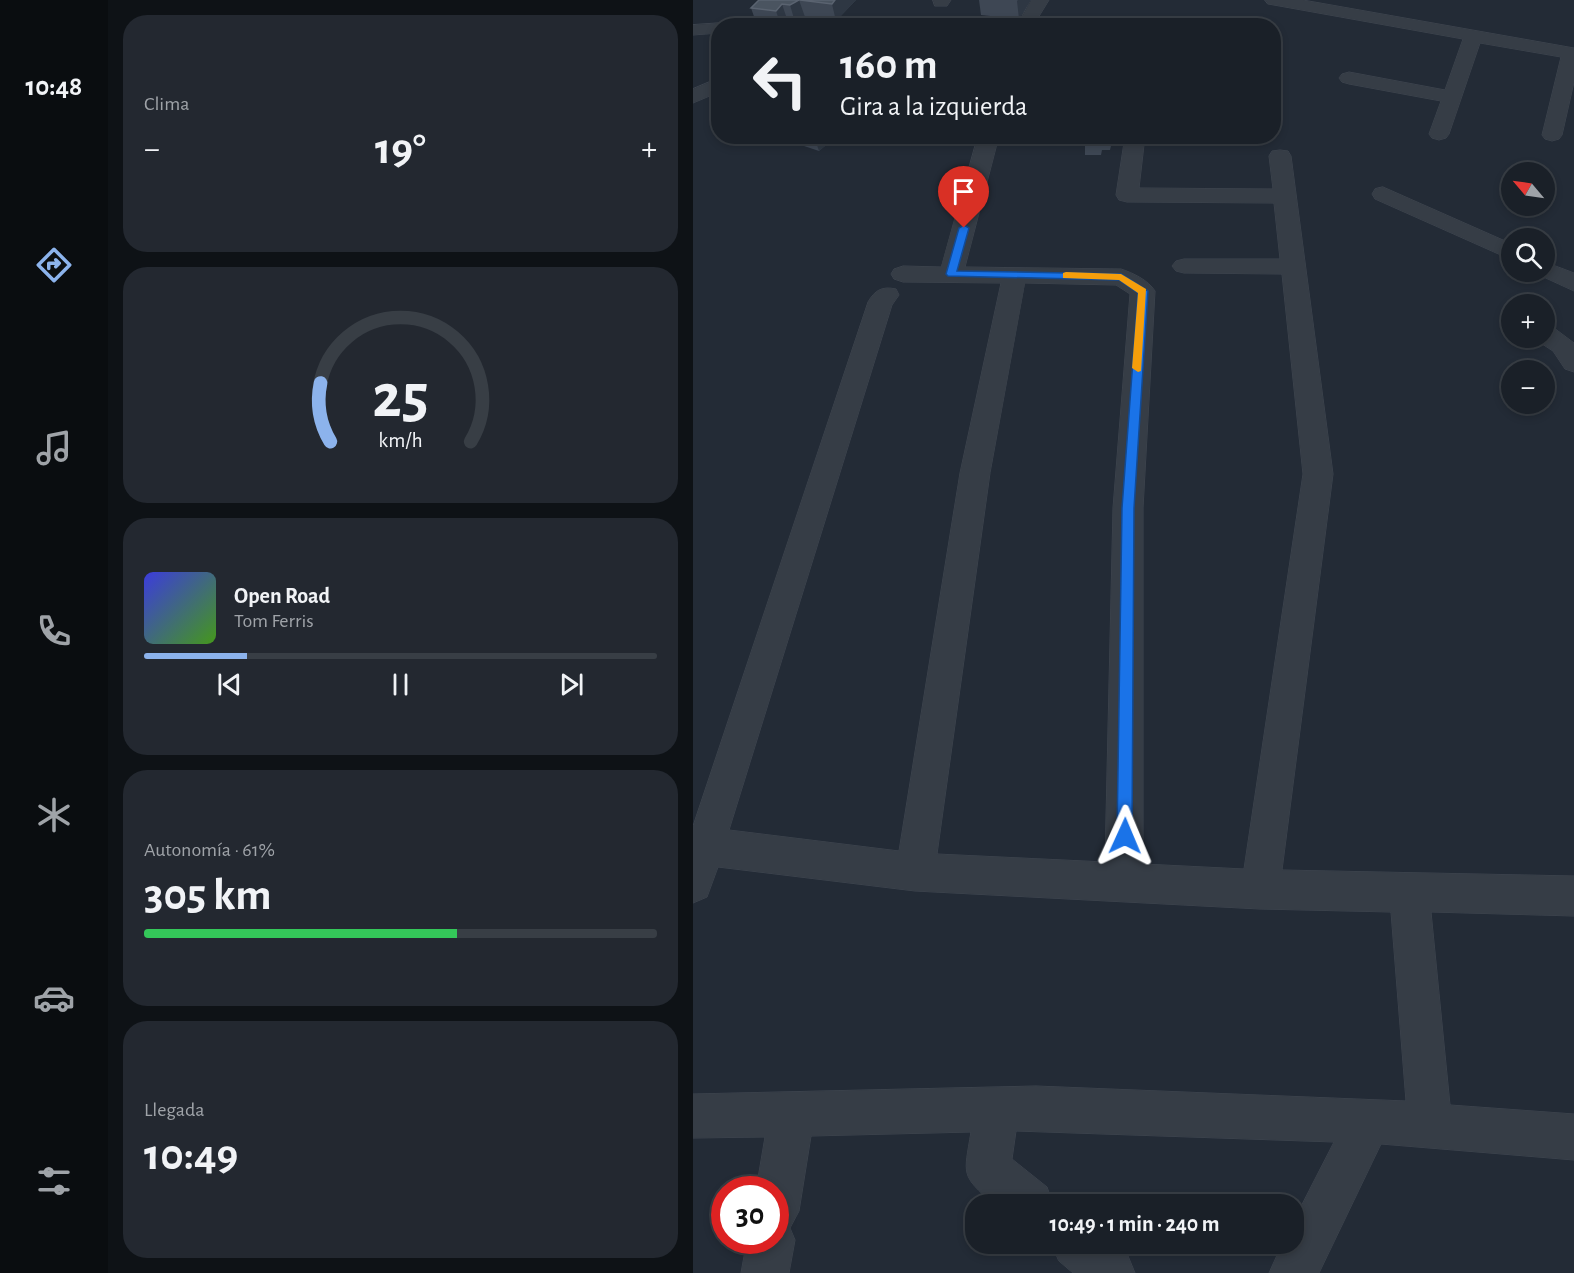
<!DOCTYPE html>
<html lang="es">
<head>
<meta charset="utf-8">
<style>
  body { margin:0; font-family:"Alegreya Sans",sans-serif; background:#232830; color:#f1f3f6; height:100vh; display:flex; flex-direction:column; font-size:22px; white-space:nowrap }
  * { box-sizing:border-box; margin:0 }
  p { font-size:20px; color:#9fa3a8 }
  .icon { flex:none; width:33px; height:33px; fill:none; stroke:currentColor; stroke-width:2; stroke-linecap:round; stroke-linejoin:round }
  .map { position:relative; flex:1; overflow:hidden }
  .side { display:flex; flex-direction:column; gap:15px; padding:15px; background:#0e1216; width:585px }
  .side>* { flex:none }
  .hud { position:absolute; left:18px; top:18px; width:570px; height:126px; border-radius:24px; box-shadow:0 3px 9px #0003,0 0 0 2px #383e45; background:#1a2028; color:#f1f3f6; overflow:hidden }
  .needle { width:39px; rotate:299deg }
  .tools { position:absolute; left:808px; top:162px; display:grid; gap:12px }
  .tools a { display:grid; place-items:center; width:54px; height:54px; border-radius:50%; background:#1a2028; box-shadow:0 3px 9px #0003,0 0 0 2px #383e45; font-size:30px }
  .speed { position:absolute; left:18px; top:1176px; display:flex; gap:12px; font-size:30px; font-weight:700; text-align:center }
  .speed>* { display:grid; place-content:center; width:78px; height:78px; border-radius:50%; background:#1a2028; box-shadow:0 3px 9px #0003,0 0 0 2px #383e45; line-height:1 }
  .speed .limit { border:9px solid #d22; background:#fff; color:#111 }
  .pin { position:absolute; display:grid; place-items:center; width:51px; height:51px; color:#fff; margin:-62px -26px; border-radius:50% 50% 50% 0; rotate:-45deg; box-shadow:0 0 6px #0007 }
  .pin .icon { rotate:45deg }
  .me { position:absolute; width:66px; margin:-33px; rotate:1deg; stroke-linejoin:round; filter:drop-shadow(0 0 4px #0008) }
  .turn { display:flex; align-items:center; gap:21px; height:126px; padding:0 30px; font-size:27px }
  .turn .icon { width:78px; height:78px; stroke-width:2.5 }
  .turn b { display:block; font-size:42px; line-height:51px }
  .big { font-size:45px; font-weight:700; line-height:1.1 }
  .side .card { flex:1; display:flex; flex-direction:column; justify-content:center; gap:9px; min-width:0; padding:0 21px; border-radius:24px; background:#232830 }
  .side .dial { align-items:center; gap:0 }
  .dial svg { height:156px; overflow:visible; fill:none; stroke:#383e45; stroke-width:7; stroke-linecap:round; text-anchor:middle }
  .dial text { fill:#f1f3f6; stroke:none }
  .song { display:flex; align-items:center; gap:18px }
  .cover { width:72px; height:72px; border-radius:9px; background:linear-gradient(135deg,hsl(240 70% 55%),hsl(100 70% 35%)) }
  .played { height:6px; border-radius:3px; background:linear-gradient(90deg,#8cb3ec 20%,#383e45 20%) }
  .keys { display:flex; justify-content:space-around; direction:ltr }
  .heat { display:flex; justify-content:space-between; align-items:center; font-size:33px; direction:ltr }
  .charge { height:9px; border-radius:4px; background:linear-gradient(90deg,#34c759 61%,#383e45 0) }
  .trip { position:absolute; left:272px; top:1194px; width:339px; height:60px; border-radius:24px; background:#1a2028; box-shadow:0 3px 9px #0003,0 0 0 2px #383e45; font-weight:700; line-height:60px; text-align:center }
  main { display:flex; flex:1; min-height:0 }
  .menu { display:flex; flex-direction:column; width:108px; justify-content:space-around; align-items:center; background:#0a0d10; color:#9fa3a8 }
  .menu .icon { width:42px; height:42px }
  .menu .active { color:#8cb3ec }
  .menu b { font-size:27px; color:#f1f3f6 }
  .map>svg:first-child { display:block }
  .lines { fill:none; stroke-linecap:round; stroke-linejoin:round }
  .minor-casing { stroke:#3f4650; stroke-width:1 }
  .minor { fill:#363d46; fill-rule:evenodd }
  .wall { fill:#3e4754 }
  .shaded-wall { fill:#2e3743 }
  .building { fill:#4a5460; stroke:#5a6370; stroke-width:1.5 }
  .route { fill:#1a73e8; stroke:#114b97; stroke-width:1.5 }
  .slow { fill:#f59e0b }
</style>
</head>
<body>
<main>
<nav class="menu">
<b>10:48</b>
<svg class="icon active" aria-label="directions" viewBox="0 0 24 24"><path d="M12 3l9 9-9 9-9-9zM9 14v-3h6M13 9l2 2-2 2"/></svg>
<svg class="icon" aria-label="music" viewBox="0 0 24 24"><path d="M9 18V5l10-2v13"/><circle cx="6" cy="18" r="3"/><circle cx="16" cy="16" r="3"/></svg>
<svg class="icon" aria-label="phone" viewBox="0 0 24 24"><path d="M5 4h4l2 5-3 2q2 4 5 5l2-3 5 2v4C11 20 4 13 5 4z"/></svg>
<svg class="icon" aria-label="climate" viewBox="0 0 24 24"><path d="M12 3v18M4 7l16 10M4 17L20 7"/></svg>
<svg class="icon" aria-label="car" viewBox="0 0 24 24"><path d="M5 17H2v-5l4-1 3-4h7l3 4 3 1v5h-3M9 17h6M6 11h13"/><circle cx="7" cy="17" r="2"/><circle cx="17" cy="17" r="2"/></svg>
<svg class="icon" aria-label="filters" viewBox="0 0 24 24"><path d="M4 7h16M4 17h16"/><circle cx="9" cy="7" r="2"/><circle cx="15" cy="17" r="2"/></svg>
</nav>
<section class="side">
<div class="card"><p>Clima</p>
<div class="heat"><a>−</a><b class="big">19°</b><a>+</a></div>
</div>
<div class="card dial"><svg viewBox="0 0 100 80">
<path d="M14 69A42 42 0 1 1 86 69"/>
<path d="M14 69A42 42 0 0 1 9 39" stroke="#8cb3ec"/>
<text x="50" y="56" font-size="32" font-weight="700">25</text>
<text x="50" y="72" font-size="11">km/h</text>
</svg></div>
<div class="card">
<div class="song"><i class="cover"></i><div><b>Open Road</b><p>Tom Ferris</p></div></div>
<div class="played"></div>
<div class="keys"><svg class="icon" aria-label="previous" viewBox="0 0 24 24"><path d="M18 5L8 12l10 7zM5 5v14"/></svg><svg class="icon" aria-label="pause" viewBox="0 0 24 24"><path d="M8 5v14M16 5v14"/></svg><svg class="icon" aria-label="next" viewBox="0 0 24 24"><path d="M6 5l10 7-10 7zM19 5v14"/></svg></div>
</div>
<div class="card"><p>Autonomía · 61%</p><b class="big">305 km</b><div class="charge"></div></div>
<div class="card"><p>Llegada</p><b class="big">10:49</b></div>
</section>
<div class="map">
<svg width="881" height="1273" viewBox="0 0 881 1273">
  <rect width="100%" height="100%" fill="#232b36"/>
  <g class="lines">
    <defs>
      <path id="minor" d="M 240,0 L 258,0 L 254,6 L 242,6 Z
        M 338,0 L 356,0 L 340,26 L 324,26 Z
        M 572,0 L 610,0 L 881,48 L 881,82 L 869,135 L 866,139 L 859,141 L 852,139 L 849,135 L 868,57 L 787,43 L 756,134 L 753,138 L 746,140 L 739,138 L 736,134 L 748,101 L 656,84 L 649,82 L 646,78 L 649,74 L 656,72 L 752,90 L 770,39 L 581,5 L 575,4 Z
        M 26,23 L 33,26 L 26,26 L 26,33 L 0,35 L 0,25 Z
        M 26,78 L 26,92 L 0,103 L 0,89 Z
        M 285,136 L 306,136 L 272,267 L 428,269 C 440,273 455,280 462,291 L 450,508 L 450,864 L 551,869 L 610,474 L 589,274 L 491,273 L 483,271 L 479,266 L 483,261 L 491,259 L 587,259 L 581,203 L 434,202 L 426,200 L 423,195 L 432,136 L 452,136 L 446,188 L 580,189 L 576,156 L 579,151 L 587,150 L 595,151 L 598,156 L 640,474 L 589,870 L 881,876 L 881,916 L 738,912 L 757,1105 L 881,1114 L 881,1160 L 688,1144 L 626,1273 L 576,1273 L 589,1244 L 600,1244 L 600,1222 L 641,1142 L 323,1131 L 319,1159 L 354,1187 L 360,1204 L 301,1204 C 267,1175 271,1175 278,1132 L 118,1136 L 106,1211 L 97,1228 L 102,1240 L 96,1273 L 48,1273 L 54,1240 L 82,1240 L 82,1190 L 63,1190 L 72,1137 L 0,1138 L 0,1094 L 343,1086 L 713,1101 L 698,912 L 567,909 L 222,891 L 25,867 L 14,897 L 0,903 L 0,826 L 175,302 C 182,290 189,286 203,289 L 206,295 L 199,305 L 36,830 L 206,851 L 267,473 L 308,283 L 210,282 L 201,279 L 198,274 L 201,269 L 210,266 L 248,267 ZM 332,283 L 423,285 L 437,294 L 420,508 L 412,862 L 244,854 L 297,473 Z
        M 690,187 L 819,244 L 819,260 L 682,199 L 679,194 L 682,189 Z
        M 852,262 L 881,273 L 881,291 L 844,274 L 842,272 L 852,272 Z
        M 852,325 L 861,328 L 881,343 L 881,372 L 872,369 L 860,351 L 843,340 L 841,338 L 852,338 Z
        M 359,1244 L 420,1244 L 435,1256 L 442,1273 L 380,1273 L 366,1261 Z"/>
    </defs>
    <use href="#minor" class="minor-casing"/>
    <use href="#minor" class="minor"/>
  </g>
  <path class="wall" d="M 66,0 L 163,0 L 143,21 L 112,17 L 102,22 L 95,22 L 91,26 L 64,25 L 58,8 Z
    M 286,0 L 338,0 L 326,19 L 288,15 Z
    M 81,136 L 144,136 L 126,151 Z
    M 379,136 L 426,136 L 425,146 L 418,146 L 417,150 L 409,150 L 408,155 L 392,155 L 392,144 L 380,144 Z"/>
  <path class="shaded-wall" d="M 106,0 L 112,17 L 102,22 L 97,5 Z
    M 142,0 L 163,0 L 143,21 L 139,4 Z
    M 325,0 L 338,0 L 326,19 L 324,1 Z
    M 89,4 L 95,22 L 91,26 L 88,26 L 83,11 Z
    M 121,136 L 144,136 L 126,151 Z"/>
  <path class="building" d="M 66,0 L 106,0 L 97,5 L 89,4 L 83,11 L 58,8 Z
    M 107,0 L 142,0 L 139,4 Z
    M 393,136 L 417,136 L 408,137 L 408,142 L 392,142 Z"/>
  <path class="route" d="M 271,225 L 276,228 L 264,271 L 428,274 L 455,291 L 441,508 L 439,836 L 437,842 L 432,844 L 426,842 L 424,836 L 429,508 L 445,293 L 426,280 L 255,276 L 253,274 L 266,228 Z"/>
  <path class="slow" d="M 373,272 L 428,274 L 453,289 L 448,371 L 445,372 L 439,368 L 445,293 L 426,280 L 370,278 L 370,273 Z"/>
</svg>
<div class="tools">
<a><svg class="needle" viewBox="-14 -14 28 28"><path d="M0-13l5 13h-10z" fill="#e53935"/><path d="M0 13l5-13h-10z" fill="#9fa3a8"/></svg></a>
<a><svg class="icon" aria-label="search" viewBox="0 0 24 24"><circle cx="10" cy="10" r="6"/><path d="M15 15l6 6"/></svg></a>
<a>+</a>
<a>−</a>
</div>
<div class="speed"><div class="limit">30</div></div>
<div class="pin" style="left:271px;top:228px;background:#d93025"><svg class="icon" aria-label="arrive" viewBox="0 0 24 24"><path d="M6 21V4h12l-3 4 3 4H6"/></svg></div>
<svg class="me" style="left:432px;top:836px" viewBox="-20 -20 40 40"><path d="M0-17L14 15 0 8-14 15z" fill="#1a73e8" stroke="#fff" stroke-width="4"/></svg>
<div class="trip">10:49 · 1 min · 240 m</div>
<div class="hud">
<div class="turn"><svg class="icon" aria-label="left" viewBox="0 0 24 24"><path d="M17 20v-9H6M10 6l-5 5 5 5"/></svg><div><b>160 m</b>Gira a la izquierda</div></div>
</div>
</div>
</main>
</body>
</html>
